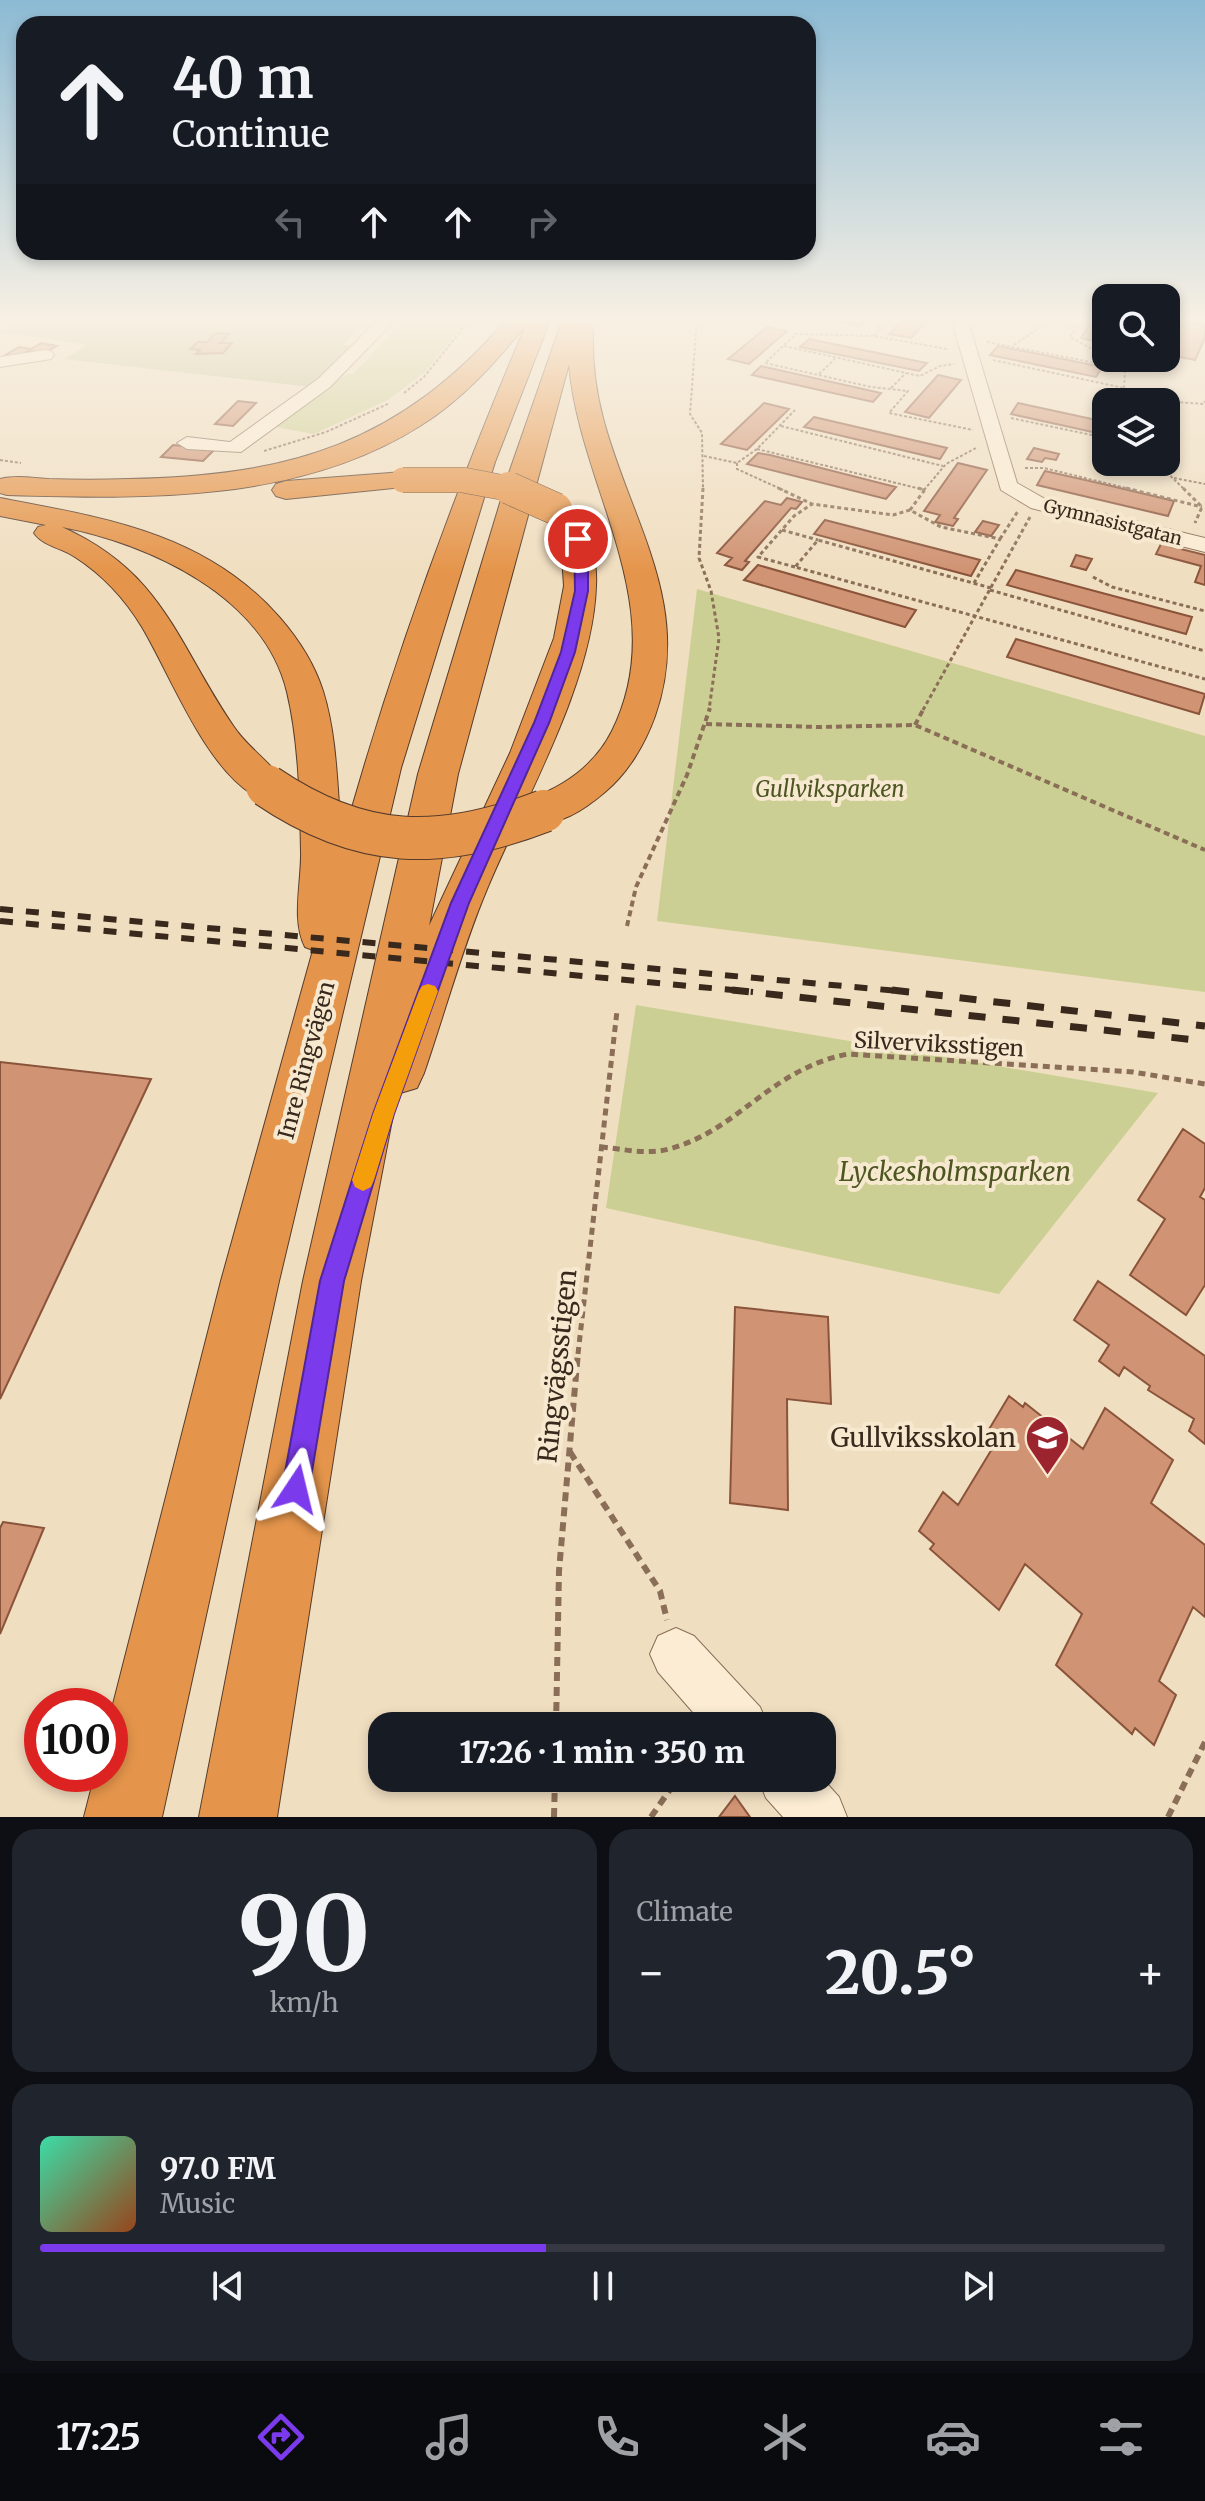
<!DOCTYPE html>
<html lang="en">
<head>
<meta charset="utf-8">
<style>
  body { margin:0; font-family:Merriweather,serif; background:#20242c; color:#f1f3f6; height:100vh; display:flex; flex-direction:column; font-size:30px; white-space:nowrap }
  * { box-sizing:border-box; margin:0 }
  p { font-size:26px; color:#9ea1a6 }
  .icon { flex:none; width:44px; height:44px; fill:none; stroke:currentColor; stroke-width:2; stroke-linecap:round; stroke-linejoin:round }
  .map { position:relative; height:1817px; overflow:hidden }
  .panel { display:flex; flex-direction:column; gap:12px; padding:12px; background:#0d0f14; flex:1 }
  .panel>* { flex:none }
  .top-card { position:absolute; left:16px; top:16px; width:800px; height:244px; border-radius:24px; box-shadow:0 4px 12px #0003; background:#171b24; color:#f1f3f6; overflow:hidden }
  .controls { position:absolute; left:1092px; top:284px; display:grid; gap:16px }
  .controls a { display:grid; place-items:center; width:88px; height:88px; border-radius:16px; background:#171b24; box-shadow:0 4px 12px #0003; font-size:40px }
  .speed { position:absolute; left:24px; top:1688px; display:flex; gap:16px; font-size:40px; font-weight:700; text-align:center }
  .speed>* { display:grid; place-content:center; width:104px; height:104px; border-radius:50%; background:#171b24; box-shadow:0 4px 12px #0003; line-height:1 }
  .speed .limit { border:12px solid #d22; background:#fff; color:#111 }
  .pin { position:absolute; display:grid; place-items:center; width:68px; height:68px; color:#fff; margin:-34px; border:4px solid #fff; border-radius:50%; box-shadow:0 2px 8px #0007 }
  .me { position:absolute; width:88px; margin:-44px; rotate:10deg; stroke-linejoin:round; filter:drop-shadow(0 0 6px #0008) }
  .turn { display:flex; align-items:center; gap:28px; height:168px; padding:0 24px; font-size:36px }
  .turn .icon { width:104px; height:104px; stroke-width:2.5 }
  .turn b { display:block; font-size:56px; line-height:68px }
  .lanes { display:flex; align-items:center; height:76px; padding:0 24px; background:#0003; justify-content:center; gap:40px; direction:ltr }
  .lanes .off { opacity:.35 }
  .big { font-size:60px; font-weight:800; line-height:1.1 }
  .panel .tile { flex:1; display:flex; flex-direction:column; justify-content:center; gap:12px; min-width:0; padding:0 28px; border-radius:24px; background:#20242c }
  .panel .dial { align-items:center; gap:0 }
  .dial b { font-size:104px; line-height:1 }
  .song { display:flex; align-items:center; gap:24px }
  .cover { width:96px; height:96px; border-radius:12px; background:linear-gradient(135deg,hsl(160 70% 55%),hsl(20 70% 35%)) }
  .played { height:8px; border-radius:4px; background:linear-gradient(90deg,#7c3aed 45%,#363941 45%) }
  .keys { display:flex; justify-content:space-around; direction:ltr }
  .heat { display:flex; justify-content:space-between; align-items:center; font-size:44px; direction:ltr }
  .panel .tiles { flex:1; display:grid; gap:12px; grid-template-columns:1fr 1fr }
  .tile:last-child { grid-column:span 2 }
  .trip { position:absolute; left:368px; top:1712px; width:468px; height:80px; border-radius:24px; background:#171b24; box-shadow:0 4px 12px #0003; font-weight:800; line-height:80px; text-align:center }
  .tabs { display:flex; height:128px; justify-content:space-around; align-items:center; background:#090b0e; color:#9ea1a6 }
  .tabs .icon { width:56px; height:56px }
  .tabs .active { color:#7c3aed }
  .tabs b { font-size:36px; color:#f1f3f6 }
  .map>svg:first-child { display:block }
  .green { fill:#cccf93 }
  .cemetery { fill:#c1c393 }
  .building { fill:#d09373; stroke:#8a543b; stroke-width:2 }
  .lines { fill:none; stroke-linecap:round; stroke-linejoin:round }
  .minor-casing { stroke:#8a6e57; stroke-width:2 }
  .highway-casing { stroke:#573c2b; stroke-width:2 }
  .path-far4 { stroke:#8a6e57; stroke-width:2; stroke-dasharray:3 2; stroke-linecap:butt }
  .path-far3 { stroke:#8a6e57; stroke-width:3; stroke-dasharray:4 3; stroke-linecap:butt }
  .path-far2 { stroke:#8a6e57; stroke-width:4; stroke-dasharray:6 4; stroke-linecap:butt }
  .path-far1 { stroke:#8a6e57; stroke-width:5; stroke-dasharray:7 5; stroke-linecap:butt }
  .path { stroke:#8a6e57; stroke-width:6; stroke-dasharray:9 6; stroke-linecap:butt }
  .minor { fill:#fbecd3; fill-rule:evenodd }
  .highway { fill:#e5954b; fill-rule:evenodd }
  .rail-far1 { stroke:#39281c; stroke-width:6; stroke-dasharray:13 13; stroke-linecap:butt }
  .rail { stroke:#39281c; stroke-width:7; stroke-dasharray:17 17; stroke-linecap:butt }
  .highway-bridge-far2-casing { stroke:#573c2b; stroke-width:26; stroke-linecap:butt }
  .highway-bridge-far1-casing { stroke:#573c2b; stroke-width:33; stroke-linecap:butt }
  .highway-bridge-casing { stroke:#573c2b; stroke-width:44; stroke-linecap:butt }
  .highway-bridge-far2 { stroke:#e5954b; stroke-width:25 }
  .highway-bridge-far1 { stroke:#e5954b; stroke-width:32 }
  .highway-bridge { stroke:#e5954b; stroke-width:42 }
  .route { fill:#7c3aed; stroke:#51269a; stroke-width:2 }
  .slow { fill:#f59e0b }
  .labels { text-anchor:middle; dominant-baseline:central; stroke-width:8; stroke-linejoin:round; paint-order:stroke }
  .far-street-label { font-size:18px; fill:#39281c; stroke:#f7e9d0 }
  .park-label { font-size:22px; font-style:italic; fill:#4d5621; stroke:#f7e9d0 }
  .street-label { font-size:22px; fill:#39281c; stroke:#f7e9d0 }
  .near-park-label { font-size:26px; font-style:italic; fill:#4d5621; stroke:#f7e9d0 }
  .near-street-label { font-size:26px; fill:#39281c; stroke:#f7e9d0 }
  .near-poi-label { font-size:26px; fill:#39281c; stroke:#f7e9d0; text-anchor:end }
</style>
</head>
<body>
<div class="map">
<svg width="1205" height="1817" viewBox="0 0 1205 1817">
  <rect width="100%" height="100%" fill="#f0dec0"/>
  <path class="green" d="M 400,318 L 468,318 L 425,372 L 388,400 L 314,434 L 276,427 L 347,374 L 353,374 L 400,325 L 394,324 Z
    M 697,589 L 1205,736 L 1205,992 L 657,921 Z
    M 636,1005 L 1158,1093 L 999,1294 L 606,1208 Z"/>
  <path class="cemetery" d="M 23,318 L 371,318 L 342,345 L 355,346 L 311,387 L 64,359 L 87,345 L 0,332 Z"/>
  <path class="building" d="M 820,318 L 864,318 L 867,319 L 860,326 Z
    M 905,318 L 929,318 L 911,338 L 889,334 Z
    M 1094,318 L 1106,318 L 1106,343 L 1081,338 Z
    M 1166,318 L 1205,325 L 1205,338 L 1195,360 L 1166,354 Z
    M 767,327 L 787,331 L 749,364 L 728,359 Z
    M 216,333 L 229,334 L 220,343 L 232,343 L 223,353 L 196,354 L 200,350 L 190,349 L 198,342 L 207,342 Z
    M 809,339 L 927,363 L 919,371 L 800,347 Z
    M 41,343 L 57,346 L 44,353 L 28,351 L 16,358 L 4,356 L 19,347 L 31,349 Z
    M 998,346 L 1078,362 L 1102,367 L 1096,377 L 990,355 Z
    M 761,366 L 863,389 L 881,393 L 873,402 L 752,375 Z
    M 938,375 L 961,380 L 929,418 L 905,412 Z
    M 238,401 L 256,403 L 233,426 L 215,424 Z
    M 764,403 L 789,409 L 747,450 L 721,444 Z
    M 1018,403 L 1106,422 L 1106,435 L 1011,414 Z
    M 814,417 L 947,448 L 940,459 L 804,427 Z
    M 173,445 L 215,449 L 203,461 L 161,457 Z
    M 1034,448 L 1059,454 L 1056,460 L 1045,458 L 1042,462 L 1027,459 Z
    M 758,453 L 770,455 L 896,487 L 886,499 L 747,464 Z
    M 958,463 L 987,470 L 954,518 L 958,519 L 953,526 L 935,522 L 940,515 L 924,511 Z
    M 1045,471 L 1103,484 L 1174,501 L 1168,516 L 1037,485 Z
    M 787,498 L 802,502 L 796,509 L 791,508 L 745,561 L 749,562 L 742,570 L 725,565 L 732,558 L 717,553 L 765,501 L 781,505 Z
    M 825,520 L 980,560 L 971,576 L 814,534 Z
    M 983,521 L 999,525 L 991,536 L 975,532 Z
    M 1161,544 L 1205,555 L 1205,585 L 1195,582 L 1201,566 L 1156,554 Z
    M 1076,555 L 1092,559 L 1086,570 L 1071,566 Z
    M 758,565 L 894,604 L 916,610 L 905,627 L 744,580 Z
    M 1016,570 L 1192,617 L 1186,634 L 1007,585 Z
    M 1016,639 L 1205,694 L 1199,714 L 1007,657 Z
    M 0,1062 L 151,1079 L 0,1399 Z
    M 1183,1129 L 1205,1144 L 1205,1188 L 1200,1197 L 1205,1200 L 1205,1285 L 1186,1315 L 1130,1275 L 1165,1219 L 1138,1200 Z
    M 1098,1281 L 1205,1356 L 1205,1444 L 1189,1431 L 1194,1419 L 1148,1390 L 1150,1386 L 1124,1367 L 1119,1376 L 1099,1361 L 1109,1345 L 1074,1320 Z
    M 735,1307 L 828,1317 L 831,1404 L 787,1399 L 788,1510 L 730,1503 Z
    M 1009,1396 L 1023,1407 L 1025,1403 L 1083,1449 L 1105,1408 L 1173,1460 L 1151,1503 L 1205,1545 L 1205,1617 L 1193,1607 L 1159,1681 L 1176,1695 L 1154,1745 L 1135,1728 L 1132,1734 L 1056,1665 L 1082,1614 L 1025,1564 L 999,1610 L 930,1549 L 934,1544 L 919,1531 L 943,1492 L 958,1505 L 998,1439 L 988,1431 Z
    M 3,1522 L 44,1528 L 0,1634 L 0,1528 Z
    M 735,1796 L 750,1817 L 719,1817 Z"/>
  <g class="lines">
    <defs>
      <path id="minor" d="M 380,318 L 397,318 L 330,387 L 241,452 L 187,449 L 177,443 L 187,437 L 230,442 L 318,379 Z
        M 951,318 L 967,318 L 1017,483 L 1045,499 L 1205,538 L 1205,552 L 1031,508 L 1001,490 Z
        M 45,350 L 51,351 L 54,355 L 51,359 L 0,367 L 0,357 Z
        M 676,1628 L 694,1636 L 760,1707 L 768,1726 L 705,1726 L 658,1672 L 650,1654 L 658,1636 Z
        M 758,1778 L 822,1778 L 839,1797 L 847,1817 L 783,1817 L 766,1798 Z"/>
      <path id="highway" d="M 508,318 L 551,318 L 495,462 L 401,768 L 279,1281 L 162,1817 L 84,1817 L 95,1774 L 110,1774 L 110,1716 L 221,1281 L 313,950 L 305,947 C 291,920 302,881 301,851 C 300,800 299,742 287,692 C 264,596 150,544 62,527 C 164,573 176,642 234,727 C 249,749 273,764 287,786 L 281,795 C 271,798 262,801 252,794 C 204,764 171,676 142,627 C 125,599 103,575 75,557 C 62,548 43,546 34,533 L 38,527 L 46,525 L 0,516 L 0,498 C 105,518 206,533 280,618 C 299,640 314,663 323,691 C 338,739 337,793 342,843 C 391,666 454,493 526,325 C 495,363 462,400 420,426 C 298,503 146,499 7,495 L 0,493 L 0,479 C 15,475 33,478 49,479 C 75,480 102,480 128,479 C 290,476 400,444 508,318 Z
        M 563,318 L 585,318 L 584,322 L 593,328 C 592,359 595,388 603,418 C 630,521 694,605 655,716 C 645,744 628,773 605,792 C 585,809 557,829 530,821 L 524,811 C 532,797 548,792 563,783 C 583,771 601,753 612,731 C 674,606 579,488 569,364 L 458,774 L 429,926 L 510,753 L 554,638 L 564,586 L 561,541 L 541,509 L 546,503 L 556,500 L 566,503 C 586,531 598,551 596,586 C 593,683 524,800 487,889 C 462,948 445,1012 424,1073 L 417,1088 L 397,1094 L 361,1281 L 277,1817 L 199,1817 L 303,1281 L 418,774 L 510,470 Z
        M 403,472 L 413,474 L 417,480 L 413,486 L 286,499 L 276,496 L 272,490 L 276,484 L 286,481 Z"/>
    </defs>
    <use href="#minor" class="minor-casing"/>
    <use href="#highway" class="highway-casing"/>
    <path class="path-far4" d="M 697,318 L 690,414 L 702,433 L 703,490
      M 1084,318 L 1070,337 L 1106,357
      M 1048,322 L 1077,327
      M 237,325 L 247,318
      M 874,336 L 881,328 L 877,326 L 887,318
      M 987,342 L 1122,368
      M 1014,345 L 1048,322 L 1027,318
      M 784,346 L 920,376 L 940,366 L 954,364
      M 947,349 L 874,336 L 796,334 L 765,363 L 871,387 L 908,391 L 889,413 L 973,430
      M 1108,358 L 1125,372 L 1124,388 L 1172,402
      M 993,360 L 1124,388 L 1123,393 L 1133,402
      M 819,374 L 835,359
      M 891,388 L 906,373
      M 404,393 L 424,377 L 471,318
      M 1166,406 L 1176,402 L 1204,404 L 1205,401
      M 1011,418 L 1106,438
      M 781,426 L 943,466
      M 757,449 L 925,490
      M 264,451 L 326,432 L 390,403
      M 704,456 L 737,463 L 757,449 L 795,410
      M 0,460 L 21,463
      M 1156,462 L 1185,490
      M 737,463 L 737,469 L 783,490
      M 1025,468 L 1044,468 L 1134,490
      M 1174,478 L 1205,484
      M 924,490 L 946,464 L 976,448"/>
    <path class="path-far3" d="M 703,488 L 699,558 L 711,591 L 719,638 L 709,710
      M 778,488 L 812,504
      M 918,488 L 925,490
      M 1126,488 L 1202,507
      M 1183,488 L 1202,507 L 1195,523
      M 910,510 L 926,488
      M 782,530 L 818,540
      M 1000,539 L 1018,511
      M 795,567 L 758,557 L 794,516 L 812,504 L 893,515 L 910,510 L 941,527 L 1000,539 L 974,583
      M 1093,577 L 1112,587 L 1205,611
      M 991,588 L 818,540 L 795,567 L 1205,679
      M 990,590 L 1205,651
      M 923,710 L 1030,517"/>
    <path class="path-far2" d="M 706,724 L 820,727 L 915,725 L 1205,850
      M 915,725 L 924,708
      M 627,926 L 636,887 L 687,775 L 710,708"/>
    <path class="path-far1" d="M 601,1147 C 623,1149 647,1155 669,1149 C 738,1131 770,1069 848,1054 L 1133,1072 L 1205,1084
      M 578,1354 L 617,1011"/>
    <path class="path" d="M 570,1452 L 660,1591 L 667,1620
      M 556,1726 L 559,1571 L 578,1352
      M 554,1817 L 555,1778
      M 651,1817 L 678,1778
      M 1168,1817 L 1205,1742"/>
    <use href="#minor" class="minor"/>
    <use href="#highway" class="highway"/>
    <path class="rail-far1" d="M 0,909 L 909,992
      M 0,921 L 753,992"/>
    <path class="rail" d="M 732,990 L 1205,1041
      M 892,990 L 1205,1026"/>
    <defs>
      <path id="highway-bridge-far2" d="M 403,480 L 463,480 L 516,490"/>
      <path id="highway-bridge-far1" d="M 509,488 L 556,509"/>
      <path id="highway-bridge" d="M 267,786 C 361,850 440,851 544,811"/>
    </defs>
    <use href="#highway-bridge-far2" class="highway-bridge-far2-casing"/>
    <use href="#highway-bridge-far1" class="highway-bridge-far1-casing"/>
    <use href="#highway-bridge" class="highway-bridge-casing"/>
    <use href="#highway-bridge-far2" class="highway-bridge-far2"/>
    <use href="#highway-bridge-far1" class="highway-bridge-far1"/>
    <use href="#highway-bridge" class="highway-bridge"/>
  </g>
  <linearGradient id="sky" x2="0" y2="1"><stop stop-color="#8cbad4"/><stop offset="0.56" stop-color="#f8f0e3"/><stop offset="1" stop-color="#f8f0e3" stop-opacity="0"/></linearGradient>
  <rect width="1205" height="572" fill="url(#sky)"/>
  <path class="route" d="M 574,537 L 582,537 L 588,552 L 588,591 L 575,652 L 549,723 L 469,903 L 394,1114 L 344,1281 L 309,1489 L 305,1499 L 296,1503 L 286,1499 L 282,1489 L 320,1281 L 373,1114 L 451,903 L 534,723 L 561,652 L 575,591 Z"/>
  <path class="slow" d="M 428,984 L 435,986 L 438,991 L 394,1114 L 374,1180 L 371,1187 L 363,1191 L 355,1187 L 352,1180 L 373,1114 L 419,991 L 422,986 Z"/>
  <defs>
    <symbol id="school-pin" viewBox="-11 -11 22 30"><path d="M0 17L-7.5 6A9.5 9.5 0 1 1 7.5 6Z" fill="#9c242e" stroke="#f7e9d0"/><path d="M0-5L7-2L0 1L-7-2ZM-4 1L0 2.5L4 1V4Q0 6-4 4Z" fill="#fff"/></symbol>
  </defs>
  <g fill-rule="evenodd">
    <use href="#school-pin" x="1022" y="1412" width="51" height="69"/>
  </g>
  <g class="labels">
    <g class="far-street-label">
      <text transform="translate(1113 522) rotate(14)">Gymnasistgatan</text>
    </g>
    <g class="park-label">
      <text x="830" y="789">Gullviksparken</text>
    </g>
    <g class="street-label">
      <text transform="translate(939 1044) rotate(3)">Silverviksstigen</text>
      <text transform="translate(306 1060) rotate(-75)">Inre Ringvägen</text>
    </g>
    <g class="near-park-label">
      <text x="955" y="1171">Lyckesholmsparken</text>
    </g>
    <g class="near-street-label">
      <text transform="translate(557 1366) rotate(-84)">Ringvägsstigen</text>
    </g>
    <g class="near-poi-label">
      <text x="1016" y="1437">Gullviksskolan</text>
    </g>
  </g>
</svg>
<div class="controls">
<a><svg class="icon" aria-label="search" viewBox="0 0 24 24"><circle cx="10" cy="10" r="6"/><path d="M15 15l6 6"/></svg></a>
<a><svg class="icon" aria-label="layers" viewBox="0 0 24 24"><path d="M12 4l9 5-9 5-9-5zM3 14l9 5 9-5"/></svg></a>
</div>
<div class="speed"><div class="limit">100</div></div>
<div class="pin" style="left:578px;top:539px;background:#d93025"><svg class="icon" aria-label="arrive" viewBox="0 0 24 24"><path d="M6 21V4h12l-3 4 3 4H6"/></svg></div>
<svg class="me" style="left:296px;top:1489px" viewBox="-20 -20 40 40"><path d="M0-17L14 15 0 8-14 15z" fill="#7c3aed" stroke="#fff" stroke-width="4"/></svg>
<div class="trip">17:26 · 1 min · 350 m</div>
<div class="top-card">
<div class="turn"><svg class="icon" aria-label="ahead" viewBox="0 0 24 24"><path d="M12 20V5M6 11l6-6 6 6"/></svg><div><b>40 m</b>Continue</div></div>
<div class="lanes"><svg class="icon off" aria-label="left" viewBox="0 0 24 24"><path d="M17 20v-9H6M10 6l-5 5 5 5"/></svg><svg class="icon" aria-label="ahead" viewBox="0 0 24 24"><path d="M12 20V5M6 11l6-6 6 6"/></svg><svg class="icon" aria-label="ahead" viewBox="0 0 24 24"><path d="M12 20V5M6 11l6-6 6 6"/></svg><svg class="icon off" aria-label="right" viewBox="0 0 24 24"><path d="M7 20v-9h11M14 6l5 5-5 5"/></svg></div>
</div>
</div>
<section class="panel">
<div class="tiles">
<div class="tile dial"><b>90</b><p>km/h</p></div>
<div class="tile"><p>Climate</p>
<div class="heat"><a>−</a><b class="big">20.5°</b><a>+</a></div>
</div>
<div class="tile">
<div class="song"><i class="cover"></i><div><b>97.0 FM</b><p>Music</p></div></div>
<div class="played"></div>
<div class="keys"><svg class="icon" aria-label="previous" viewBox="0 0 24 24"><path d="M18 5L8 12l10 7zM5 5v14"/></svg><svg class="icon" aria-label="pause" viewBox="0 0 24 24"><path d="M8 5v14M16 5v14"/></svg><svg class="icon" aria-label="next" viewBox="0 0 24 24"><path d="M6 5l10 7-10 7zM19 5v14"/></svg></div>
</div>
</div>
</section>
<nav class="tabs">
<b>17:25</b>
<svg class="icon active" aria-label="directions" viewBox="0 0 24 24"><path d="M12 3l9 9-9 9-9-9zM9 14v-3h6M13 9l2 2-2 2"/></svg>
<svg class="icon" aria-label="music" viewBox="0 0 24 24"><path d="M9 18V5l10-2v13"/><circle cx="6" cy="18" r="3"/><circle cx="16" cy="16" r="3"/></svg>
<svg class="icon" aria-label="phone" viewBox="0 0 24 24"><path d="M5 4h4l2 5-3 2q2 4 5 5l2-3 5 2v4C11 20 4 13 5 4z"/></svg>
<svg class="icon" aria-label="climate" viewBox="0 0 24 24"><path d="M12 3v18M4 7l16 10M4 17L20 7"/></svg>
<svg class="icon" aria-label="car" viewBox="0 0 24 24"><path d="M5 17H2v-5l4-1 3-4h7l3 4 3 1v5h-3M9 17h6M6 11h13"/><circle cx="7" cy="17" r="2"/><circle cx="17" cy="17" r="2"/></svg>
<svg class="icon" aria-label="filters" viewBox="0 0 24 24"><path d="M4 7h16M4 17h16"/><circle cx="9" cy="7" r="2"/><circle cx="15" cy="17" r="2"/></svg>
</nav>
</body>
</html>
